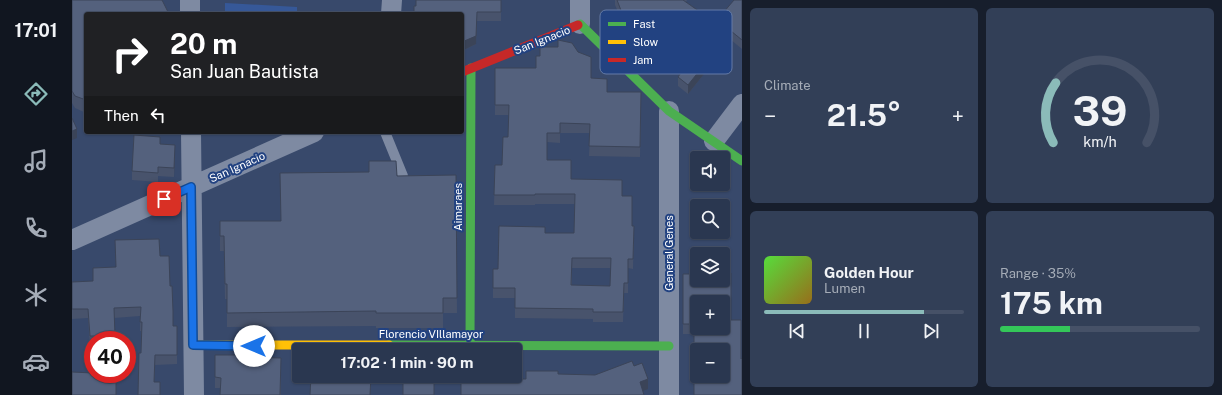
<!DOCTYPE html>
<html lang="en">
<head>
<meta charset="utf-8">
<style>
  body { margin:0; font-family:"Public Sans",sans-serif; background:#323f57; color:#f1f3f6; height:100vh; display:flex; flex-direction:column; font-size:15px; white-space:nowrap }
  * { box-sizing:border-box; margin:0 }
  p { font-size:13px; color:#a5acb7 }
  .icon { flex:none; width:22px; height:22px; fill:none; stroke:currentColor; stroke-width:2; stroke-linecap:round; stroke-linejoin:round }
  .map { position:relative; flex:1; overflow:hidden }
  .side { display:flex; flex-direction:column; gap:8px; padding:8px; background:#171e2c; width:480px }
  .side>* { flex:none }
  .guide { position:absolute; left:12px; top:12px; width:380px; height:122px; border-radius:4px; box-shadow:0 1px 3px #0004,0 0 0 1px #465167; background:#202124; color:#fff; overflow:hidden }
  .buttons { position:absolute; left:618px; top:151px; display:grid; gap:8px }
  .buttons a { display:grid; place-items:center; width:40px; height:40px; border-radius:4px; background:#2a3750; box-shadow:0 1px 3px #0004,0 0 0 1px #465167; font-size:20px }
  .speed { position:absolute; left:12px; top:331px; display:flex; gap:8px; font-size:20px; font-weight:700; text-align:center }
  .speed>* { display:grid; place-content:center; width:52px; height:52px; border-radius:50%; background:#2a3750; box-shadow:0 1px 3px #0004,0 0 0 1px #465167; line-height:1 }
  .speed .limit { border:6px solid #d22; background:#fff; color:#111 }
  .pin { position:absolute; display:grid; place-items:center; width:34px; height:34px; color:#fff; margin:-17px; border-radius:8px; box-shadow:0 2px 6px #0006 }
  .me { position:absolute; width:44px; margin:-22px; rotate:270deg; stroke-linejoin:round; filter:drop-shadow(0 0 3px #0008) }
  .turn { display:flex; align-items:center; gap:14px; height:84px; padding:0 20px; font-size:18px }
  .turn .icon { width:52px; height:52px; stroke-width:2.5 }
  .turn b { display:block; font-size:28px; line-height:34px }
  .then { display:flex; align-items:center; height:38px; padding:0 20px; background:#0003; gap:8px; font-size:15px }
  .big { font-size:30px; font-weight:700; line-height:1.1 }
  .side .card { flex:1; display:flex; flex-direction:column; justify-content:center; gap:6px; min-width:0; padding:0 14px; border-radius:6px; background:#323f57 }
  .side .dial { align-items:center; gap:0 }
  .dial svg { height:104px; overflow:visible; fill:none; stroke:#465167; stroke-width:7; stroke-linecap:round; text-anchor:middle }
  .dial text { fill:#f1f3f6; stroke:none }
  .song { display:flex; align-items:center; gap:12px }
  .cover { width:48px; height:48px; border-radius:6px; background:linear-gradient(135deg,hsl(110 70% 55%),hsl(40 70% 35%)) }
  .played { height:4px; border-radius:2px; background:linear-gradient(90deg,#8bbbb9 80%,#465167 80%) }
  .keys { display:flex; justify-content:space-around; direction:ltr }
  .heat { display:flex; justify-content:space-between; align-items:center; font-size:22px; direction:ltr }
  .charge { height:6px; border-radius:3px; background:linear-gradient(90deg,#34c759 35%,#465167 0) }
  .side .tiles { flex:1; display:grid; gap:8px; grid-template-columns:repeat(2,1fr) }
  .trip { position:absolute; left:220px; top:343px; width:230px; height:40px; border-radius:4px; background:#2a3750; box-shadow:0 1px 3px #0004,0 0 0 1px #465167; font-weight:700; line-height:40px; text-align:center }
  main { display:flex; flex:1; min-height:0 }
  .dock { display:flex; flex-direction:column; width:72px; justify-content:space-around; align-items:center; background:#111620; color:#a5acb7 }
  .dock .icon { width:28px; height:28px }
  .dock .selected { color:#8bbbb9 }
  .dock b { font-size:18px; color:#f1f3f6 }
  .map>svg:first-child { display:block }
  .green { fill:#365898 }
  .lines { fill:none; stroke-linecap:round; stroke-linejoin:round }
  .lane { stroke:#7e8aa2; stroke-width:10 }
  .street { stroke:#7e8aa2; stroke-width:20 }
  .fast { stroke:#4caf50; stroke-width:9 }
  .slow { stroke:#ffc107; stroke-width:9 }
  .jam { stroke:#c62828; stroke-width:9 }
  .wall { fill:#48536c; fill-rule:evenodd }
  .shaded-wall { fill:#3b4458 }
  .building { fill:#54617d; stroke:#3b4458; fill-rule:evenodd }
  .route-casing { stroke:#114b97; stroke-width:10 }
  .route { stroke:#1a73e8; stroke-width:7 }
  .labels { text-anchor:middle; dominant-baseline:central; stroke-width:4; stroke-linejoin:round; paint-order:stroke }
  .street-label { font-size:11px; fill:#fff; stroke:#224281 }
  .key { fill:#224281; stroke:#647ba7; stroke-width:1 }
  .key-label { font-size:11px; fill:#fff }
</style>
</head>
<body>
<main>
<nav class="dock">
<b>17:01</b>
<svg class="icon selected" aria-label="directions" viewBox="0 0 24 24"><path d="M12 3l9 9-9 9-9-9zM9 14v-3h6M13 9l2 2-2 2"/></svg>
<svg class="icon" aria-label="music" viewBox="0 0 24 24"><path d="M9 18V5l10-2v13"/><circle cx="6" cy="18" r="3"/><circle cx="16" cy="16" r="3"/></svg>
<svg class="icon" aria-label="phone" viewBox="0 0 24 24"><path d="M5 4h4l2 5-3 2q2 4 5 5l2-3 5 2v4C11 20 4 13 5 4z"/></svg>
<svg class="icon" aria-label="climate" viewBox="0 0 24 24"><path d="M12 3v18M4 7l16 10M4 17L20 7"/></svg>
<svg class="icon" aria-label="car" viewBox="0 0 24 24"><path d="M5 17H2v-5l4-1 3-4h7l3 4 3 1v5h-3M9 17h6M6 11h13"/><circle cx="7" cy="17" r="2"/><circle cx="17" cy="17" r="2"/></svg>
</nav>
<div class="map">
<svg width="670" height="395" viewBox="0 0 670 395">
  <rect width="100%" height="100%" fill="#38496b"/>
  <path class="green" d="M 153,3 L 225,7 L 225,14 L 153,14 Z"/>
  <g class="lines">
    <path class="lane" d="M 313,132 L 331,176"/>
    <path class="street" d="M 118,0 L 118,14
      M 319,14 L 320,0
      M 508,24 L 508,0
      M 597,111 L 597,395
      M 119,132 L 122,395
      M 642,141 L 670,104
      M 0,240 L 242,132"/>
    <path class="fast" d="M 506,25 L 508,24 L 597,111 L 670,161
      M 317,345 L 597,346
      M 398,346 L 399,68"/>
    <path class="slow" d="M 121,345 L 317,345"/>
    <path class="jam" d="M 390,72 L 506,25"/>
  </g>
  <path class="wall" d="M 0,0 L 14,14 L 14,113 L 3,108 L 0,103 Z
    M 429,0 L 429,21 L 405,21 L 404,44 L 390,51 L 390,14 Z
    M 543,0 L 615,0 L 614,2 L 641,21 L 670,0 L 670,49 L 659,40 L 616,94 L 606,86 L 606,77 L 608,73 L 569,45 L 568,46 L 545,29 L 545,20 L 548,16 L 543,5 Z
    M 423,68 L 519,78 L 535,92 L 569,92 L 568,157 L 517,156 L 518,133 L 488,133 L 488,143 L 475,142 L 475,160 L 499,179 L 550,196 L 560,226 L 562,226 L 561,269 L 556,268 L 556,293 L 552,293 L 551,322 L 521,322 L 521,319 L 443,318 L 443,298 L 421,298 L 421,269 L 426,269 L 473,233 L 502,233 L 503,204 L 463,204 L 463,205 L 422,205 L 423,165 L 430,165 L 436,137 L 437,115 L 423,115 ZM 500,268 L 539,268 L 538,286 L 500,285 Z
    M 88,144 L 103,154 L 102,177 L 86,176 L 86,182 L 60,180 L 60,171 Z
    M 384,175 L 385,313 L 371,313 L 371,328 L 304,328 L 304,326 L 155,327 L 155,299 L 153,299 L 152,251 L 148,251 L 148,221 L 209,221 L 325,176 Z
    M 88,256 L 98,286 L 101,326 L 105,355 L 105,364 L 83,365 L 82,382 L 88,395 L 69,353 L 69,331 L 68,331 L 68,316 L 42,318 L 43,340 L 21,340 L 21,346 L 18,346 L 16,318 L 0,319 L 0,282 L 21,281 L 21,268 L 44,267 Z
    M 611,274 L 659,320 L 669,359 L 622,334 L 611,334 Z
    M 143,355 L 170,357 L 209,368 L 209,395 L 148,395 L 149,388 L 143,388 Z"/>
  <path class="shaded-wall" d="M 405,21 L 404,44 L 390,51 L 390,42 Z
    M 659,31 L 659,40 L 616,94 L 616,85 Z
    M 569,35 L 569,45 L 568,46 L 568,36 Z
    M 5,129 L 5,138 L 0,140 L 0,131 Z
    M 103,145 L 103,154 L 102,177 L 102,168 Z
    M 576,379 L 576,389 L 568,392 L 568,382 Z"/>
  <path class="building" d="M 0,0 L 90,0 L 97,14 L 14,14 L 14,100 L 3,96 L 0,91 Z
    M 344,0 L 429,0 L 429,12 L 405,12 L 404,36 L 390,42 L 390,14 L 342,14 L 342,6 L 344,6 Z
    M 545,0 L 611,0 L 641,21 L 649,11 L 651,13 L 662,0 L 670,0 L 670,40 L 659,31 L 616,85 L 606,77 L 613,67 L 569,35 L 568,36 L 545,20 L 550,13 Z
    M 486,40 L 500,43 L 506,52 L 519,57 L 519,78 L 535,79 L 535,92 L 569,92 L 568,147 L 517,146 L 518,124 L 488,123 L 488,133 L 475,133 L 475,160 L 499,160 L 499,179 L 550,180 L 550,196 L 560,196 L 560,226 L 562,226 L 561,259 L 556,259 L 556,283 L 552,283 L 551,312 L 521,312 L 521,309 L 443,308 L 443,288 L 421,288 L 421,269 L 426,269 L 427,226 L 473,227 L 473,233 L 502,233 L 503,194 L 463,194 L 463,195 L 422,195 L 423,165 L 430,165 L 431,137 L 436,137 L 437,105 L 423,105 L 423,68 L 464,68 L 464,56 L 468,56 L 468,47 L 486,47 ZM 500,258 L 539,258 L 538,286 L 499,285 Z
    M 0,118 L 5,129 L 0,131 Z
    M 62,135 L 88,137 L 88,144 L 103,145 L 102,168 L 86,167 L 86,173 L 60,171 Z
    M 297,161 L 324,161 L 325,176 L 384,175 L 385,298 L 371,298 L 371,313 L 304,313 L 304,311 L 155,313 L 155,284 L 153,284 L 152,236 L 148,236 L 148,221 L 209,221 L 208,173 L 297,172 Z
    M 87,239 L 88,256 L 97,256 L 98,286 L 100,286 L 101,311 L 101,326 L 105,326 L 105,355 L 83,355 L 82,382 L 88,382 L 88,395 L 66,395 L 67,353 L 69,353 L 70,322 L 68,322 L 69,307 L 42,308 L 43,336 L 18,336 L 16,309 L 0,309 L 0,282 L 21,281 L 21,268 L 44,267 L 43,240 Z
    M 651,273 L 659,273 L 659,320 L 669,320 L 669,359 L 670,358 L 670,395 L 622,395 L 622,324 L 611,324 L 611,274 L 625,274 L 625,280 L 651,280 ZM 625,302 L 651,302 L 651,328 L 625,328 ZM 625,350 L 651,350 L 651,376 L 625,376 Z
    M 143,355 L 170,355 L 170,357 L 209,358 L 208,395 L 148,395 L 149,378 L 143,377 Z
    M 560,361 L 562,366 L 570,363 L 576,379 L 568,382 L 572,395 L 389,395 L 389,376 L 425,376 L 425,379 L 454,379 L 454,371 L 486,371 L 486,374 L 523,375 Z
    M 0,371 L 0,372 L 21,373 L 21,374 L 44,374 L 44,395 L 0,395 Z
    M 239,376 L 299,376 L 298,395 L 238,395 Z
    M 331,382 L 362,383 L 362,395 L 331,395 Z"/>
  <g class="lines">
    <defs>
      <path id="route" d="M 92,199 L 119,187 L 121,345 L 182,346"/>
    </defs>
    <use href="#route" class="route-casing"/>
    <use href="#route" class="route"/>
  </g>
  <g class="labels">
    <g class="street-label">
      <text transform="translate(470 40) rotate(-22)">San Ignacio</text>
      <text transform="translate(165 167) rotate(-24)">San Ignacio</text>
      <text transform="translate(386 207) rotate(-90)">Aimaraes</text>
      <text transform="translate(597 253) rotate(-90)">General Genes</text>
      <text x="359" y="334">Florencio VIllamayor</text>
    </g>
  </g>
  <rect x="528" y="10" width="132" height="64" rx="6" class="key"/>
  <rect x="536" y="22" width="18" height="4" fill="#4caf50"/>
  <rect x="536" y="40" width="18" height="4" fill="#ffc107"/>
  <rect x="536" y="58" width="18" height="4" fill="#c62828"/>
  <g class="key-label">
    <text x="561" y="28">Fast</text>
    <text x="561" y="46">Slow</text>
    <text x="561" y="64">Jam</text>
  </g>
</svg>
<div class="buttons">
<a><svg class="icon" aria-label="sound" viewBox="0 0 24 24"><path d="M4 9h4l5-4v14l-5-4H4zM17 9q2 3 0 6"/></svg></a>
<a><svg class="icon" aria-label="search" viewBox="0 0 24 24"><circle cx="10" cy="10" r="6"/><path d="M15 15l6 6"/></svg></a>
<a><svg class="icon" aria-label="layers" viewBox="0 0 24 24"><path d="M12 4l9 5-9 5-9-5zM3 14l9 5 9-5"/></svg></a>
<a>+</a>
<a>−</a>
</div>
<div class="speed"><div class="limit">40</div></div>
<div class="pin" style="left:92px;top:199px;background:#d93025"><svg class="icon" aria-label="arrive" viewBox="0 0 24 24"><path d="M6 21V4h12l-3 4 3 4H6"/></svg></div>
<svg class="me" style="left:182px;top:346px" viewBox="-20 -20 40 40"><circle r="19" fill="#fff"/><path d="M0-13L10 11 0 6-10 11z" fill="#1a73e8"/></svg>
<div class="trip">17:02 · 1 min · 90 m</div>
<div class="guide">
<div class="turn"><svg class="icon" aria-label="right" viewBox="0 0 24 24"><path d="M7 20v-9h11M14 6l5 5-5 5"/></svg><div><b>20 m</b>San Juan Bautista</div></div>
<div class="then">Then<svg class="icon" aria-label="left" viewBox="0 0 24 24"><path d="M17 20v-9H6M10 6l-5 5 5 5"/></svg></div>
</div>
</div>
<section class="side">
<div class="tiles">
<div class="card"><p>Climate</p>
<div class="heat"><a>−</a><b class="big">21.5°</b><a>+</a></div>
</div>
<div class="card dial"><svg viewBox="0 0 100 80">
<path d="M14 69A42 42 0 1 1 86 69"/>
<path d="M14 69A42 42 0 0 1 16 23" stroke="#8bbbb9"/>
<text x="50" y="56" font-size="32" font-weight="700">39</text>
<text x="50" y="72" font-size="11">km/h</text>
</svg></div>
<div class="card">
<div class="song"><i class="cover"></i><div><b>Golden Hour</b><p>Lumen</p></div></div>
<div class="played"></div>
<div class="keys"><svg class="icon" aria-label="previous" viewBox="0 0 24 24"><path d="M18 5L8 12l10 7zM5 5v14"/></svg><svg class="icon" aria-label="pause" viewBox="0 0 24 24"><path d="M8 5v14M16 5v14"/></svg><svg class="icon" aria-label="next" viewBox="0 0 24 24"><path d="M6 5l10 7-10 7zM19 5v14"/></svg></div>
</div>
<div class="card"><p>Range · 35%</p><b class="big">175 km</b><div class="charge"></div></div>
</div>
</section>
</main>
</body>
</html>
